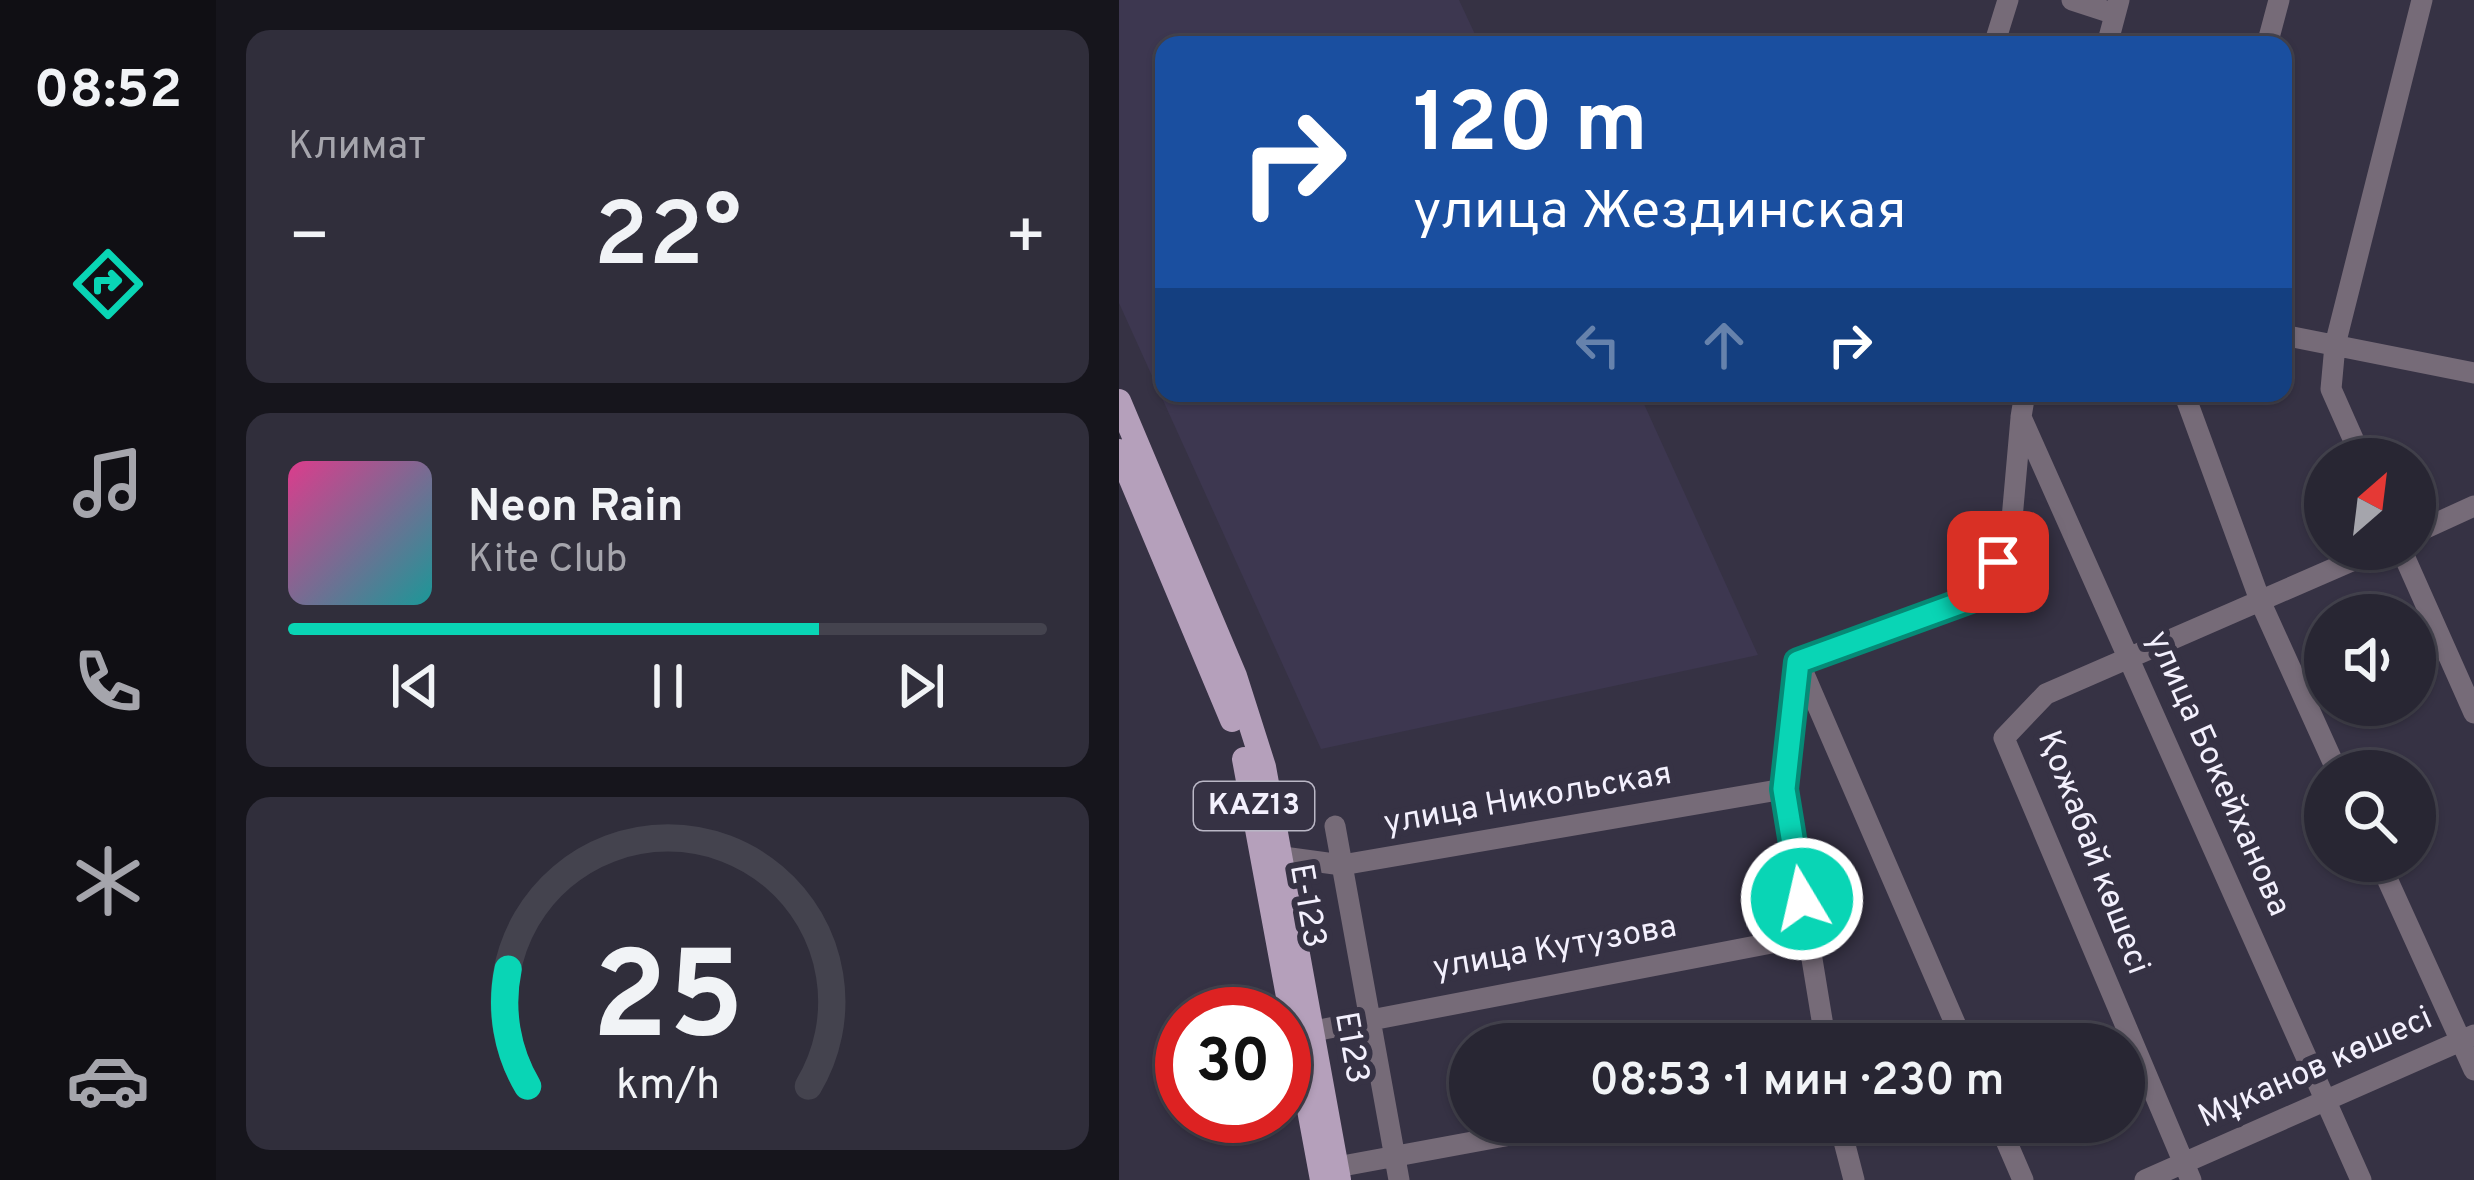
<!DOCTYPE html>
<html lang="ru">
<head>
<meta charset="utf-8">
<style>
  body { margin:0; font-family:Overpass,sans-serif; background:#302e3b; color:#f1f3f6; height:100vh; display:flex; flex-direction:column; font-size:45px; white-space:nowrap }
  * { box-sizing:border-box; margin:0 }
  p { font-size:39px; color:#a5a5ac }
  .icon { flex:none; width:66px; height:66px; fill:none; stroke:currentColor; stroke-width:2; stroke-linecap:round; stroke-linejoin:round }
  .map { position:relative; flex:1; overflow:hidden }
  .side { display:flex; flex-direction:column; gap:30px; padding:30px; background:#16151c; width:903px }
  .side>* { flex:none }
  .banner { position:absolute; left:36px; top:36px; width:1137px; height:366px; border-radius:24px; box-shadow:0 3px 9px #0004,0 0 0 3px #44434e; background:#1a4fa0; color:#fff; overflow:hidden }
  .needle { width:78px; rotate:28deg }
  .fabs { position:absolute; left:1185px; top:438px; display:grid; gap:24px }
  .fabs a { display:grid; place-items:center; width:132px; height:132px; border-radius:50%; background:#282633; box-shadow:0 3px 9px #0004,0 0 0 3px #44434e; font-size:60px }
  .speed { position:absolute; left:36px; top:987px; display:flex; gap:24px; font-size:60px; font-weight:700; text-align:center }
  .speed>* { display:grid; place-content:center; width:156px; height:156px; border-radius:50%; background:#282633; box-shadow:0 3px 9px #0004,0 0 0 3px #44434e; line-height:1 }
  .speed .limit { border:18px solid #d22; background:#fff; color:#111 }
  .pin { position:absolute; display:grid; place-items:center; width:102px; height:102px; color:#fff; margin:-51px; border-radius:24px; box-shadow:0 6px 18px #0006 }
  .me { position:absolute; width:132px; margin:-66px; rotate:351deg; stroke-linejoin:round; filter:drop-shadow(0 0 9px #0008) }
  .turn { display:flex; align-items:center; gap:42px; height:252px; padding:0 60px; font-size:54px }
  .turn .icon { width:156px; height:156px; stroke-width:2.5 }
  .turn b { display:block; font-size:84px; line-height:102px }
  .lanes { display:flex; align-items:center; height:114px; padding:0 60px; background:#0003; justify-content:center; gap:60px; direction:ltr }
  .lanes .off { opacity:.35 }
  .big { font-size:90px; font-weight:600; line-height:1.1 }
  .side .card { flex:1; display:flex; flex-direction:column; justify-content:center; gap:18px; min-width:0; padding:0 42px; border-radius:24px; background:#302e3b }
  .side .dial { align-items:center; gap:0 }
  .dial svg { height:312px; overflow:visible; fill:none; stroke:#44434e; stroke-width:7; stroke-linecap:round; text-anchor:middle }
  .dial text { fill:#f1f3f6; stroke:none }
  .song { display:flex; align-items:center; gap:36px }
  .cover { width:144px; height:144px; border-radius:18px; background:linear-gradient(135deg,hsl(330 70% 55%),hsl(180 70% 35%)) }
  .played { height:12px; border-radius:6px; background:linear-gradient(90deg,#09d5b5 70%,#44434e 70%) }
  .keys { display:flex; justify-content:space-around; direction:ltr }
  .heat { display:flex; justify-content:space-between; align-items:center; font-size:66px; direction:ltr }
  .trip { position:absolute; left:330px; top:1023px; width:696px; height:120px; border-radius:60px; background:#282633; box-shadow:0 3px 9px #0004,0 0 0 3px #44434e; font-weight:600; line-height:120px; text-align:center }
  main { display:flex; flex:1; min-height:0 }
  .tabs { display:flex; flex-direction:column; width:216px; justify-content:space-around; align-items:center; background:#100f14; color:#a5a5ac }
  .tabs .icon { width:84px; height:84px }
  .tabs .current { color:#09d5b5 }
  .tabs b { font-size:54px; color:#f1f3f6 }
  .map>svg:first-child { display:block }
  .built { fill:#3d3750 }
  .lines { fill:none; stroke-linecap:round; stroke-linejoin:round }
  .minor { stroke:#766b78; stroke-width:21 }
  .major { stroke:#b5a0bb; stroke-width:24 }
  .route-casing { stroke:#068a76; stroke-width:30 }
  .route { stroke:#09d5b5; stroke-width:21 }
  .labels { text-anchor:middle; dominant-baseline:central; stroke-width:12; stroke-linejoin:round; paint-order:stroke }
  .shield { fill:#363244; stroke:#bab7c6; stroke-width:3 }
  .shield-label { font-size:30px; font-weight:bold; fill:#f3f0fd }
  .street-label { font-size:33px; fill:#f3f0fd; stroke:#363244 }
</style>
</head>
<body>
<main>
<nav class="tabs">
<b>08:52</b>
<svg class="icon current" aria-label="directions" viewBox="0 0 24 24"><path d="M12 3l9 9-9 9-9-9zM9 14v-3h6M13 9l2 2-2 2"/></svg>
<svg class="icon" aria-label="music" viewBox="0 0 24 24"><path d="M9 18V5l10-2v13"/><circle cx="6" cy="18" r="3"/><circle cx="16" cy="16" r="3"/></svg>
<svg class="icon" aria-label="phone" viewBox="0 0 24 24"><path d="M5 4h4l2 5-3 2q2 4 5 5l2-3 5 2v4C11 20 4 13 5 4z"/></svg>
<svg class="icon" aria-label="climate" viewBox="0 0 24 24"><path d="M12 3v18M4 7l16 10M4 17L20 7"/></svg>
<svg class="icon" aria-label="car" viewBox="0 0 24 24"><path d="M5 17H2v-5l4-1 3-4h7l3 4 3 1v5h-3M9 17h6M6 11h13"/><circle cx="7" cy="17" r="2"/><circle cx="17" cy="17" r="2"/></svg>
</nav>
<section class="side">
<div class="card"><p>Климат</p>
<div class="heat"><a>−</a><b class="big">22°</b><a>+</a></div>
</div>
<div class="card">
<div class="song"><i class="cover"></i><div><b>Neon Rain</b><p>Kite Club</p></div></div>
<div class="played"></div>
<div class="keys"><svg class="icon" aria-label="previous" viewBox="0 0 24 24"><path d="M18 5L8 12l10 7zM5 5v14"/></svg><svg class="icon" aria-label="pause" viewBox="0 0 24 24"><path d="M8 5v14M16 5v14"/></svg><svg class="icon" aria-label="next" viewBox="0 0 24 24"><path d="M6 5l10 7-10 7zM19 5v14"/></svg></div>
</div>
<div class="card dial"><svg viewBox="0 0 100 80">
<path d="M14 69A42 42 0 1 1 86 69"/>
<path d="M14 69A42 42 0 0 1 9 39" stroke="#09d5b5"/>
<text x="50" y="56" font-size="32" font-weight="700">25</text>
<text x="50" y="72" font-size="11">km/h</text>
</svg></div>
</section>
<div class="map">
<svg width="1355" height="1180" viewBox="0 0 1355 1180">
  <rect width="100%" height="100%" fill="#363244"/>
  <path class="built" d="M 0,0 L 340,0 L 361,45 L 45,45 L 45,393 L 520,393 L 639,655 L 202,749 L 0,303 Z"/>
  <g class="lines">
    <path class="minor" d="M 953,0 L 996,14
      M 875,45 L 889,0
      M 988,45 L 1000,0
      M 1148,45 L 1160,0
      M 1164,335 L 1355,373
      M 906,393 L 902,417 L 1242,1180
      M 1065,393 L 1142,603 L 1218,771
      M 1243,459 L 1212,389 L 1216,345 L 1303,0
      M 1296,533 L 1355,506
      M 1282,549 L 1355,713
      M 681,665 L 845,1044
      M 216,826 L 280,1180
      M 164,857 L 223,865 L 665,789
      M 1260,861 L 1355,1070
      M 195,1031 L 689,936
      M 707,1044 L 665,789 L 679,661 L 866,594 L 892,530 L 902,418
      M 720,1122 L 735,1180
      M 879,1122 L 904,1180
      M 218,1167 L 462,1122
      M 1026,1180 L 1355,1035
      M 1072,1180 L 885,738 L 927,694 L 1260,549"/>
    <path class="major" d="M 0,401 L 116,676 L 145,767 L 220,1180
      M 0,451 L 113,720
      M 125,759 L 203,1180"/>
  </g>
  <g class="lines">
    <defs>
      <path id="route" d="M 683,899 L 665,789 L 679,662 L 866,594 L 879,562"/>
    </defs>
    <use href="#route" class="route-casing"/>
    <use href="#route" class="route"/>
  </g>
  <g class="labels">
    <rect class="shield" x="75" y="782" width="120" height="48" rx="9"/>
    <g class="shield-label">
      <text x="135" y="806">KAZ13</text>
    </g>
    <g class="street-label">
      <text transform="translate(1098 774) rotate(66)">улица Бокейханова</text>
      <text transform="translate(409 800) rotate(-10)">улица Никольская</text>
      <text transform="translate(973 853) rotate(69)">Қожабай көшесі</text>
      <text transform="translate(187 906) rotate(80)">Е-123</text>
      <text transform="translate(436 949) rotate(-10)">улица Кутузова</text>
      <text transform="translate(231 1048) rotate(80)">Е123</text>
      <text transform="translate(1197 1069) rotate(-24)">Мұканов көшесі</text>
    </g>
  </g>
</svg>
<div class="fabs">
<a><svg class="needle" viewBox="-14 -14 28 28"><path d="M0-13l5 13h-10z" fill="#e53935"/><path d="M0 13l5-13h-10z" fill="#a5a5ac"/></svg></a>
<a><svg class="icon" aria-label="sound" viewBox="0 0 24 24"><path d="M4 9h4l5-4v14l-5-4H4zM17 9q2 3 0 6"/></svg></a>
<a><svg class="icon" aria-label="search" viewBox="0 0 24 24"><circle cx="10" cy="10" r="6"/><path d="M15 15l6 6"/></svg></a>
</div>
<div class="speed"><div class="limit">30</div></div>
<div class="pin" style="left:879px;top:562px;background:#d93025"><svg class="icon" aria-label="arrive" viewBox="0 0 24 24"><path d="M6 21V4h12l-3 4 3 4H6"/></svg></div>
<svg class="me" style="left:683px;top:899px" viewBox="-20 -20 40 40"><circle r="17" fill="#09d5b5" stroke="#fff" stroke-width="3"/><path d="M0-11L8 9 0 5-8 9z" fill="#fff"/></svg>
<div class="trip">08:53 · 1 мин · 230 m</div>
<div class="banner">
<div class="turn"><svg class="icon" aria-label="right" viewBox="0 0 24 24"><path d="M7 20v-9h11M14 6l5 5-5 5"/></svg><div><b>120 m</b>улица Жездинская</div></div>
<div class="lanes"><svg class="icon off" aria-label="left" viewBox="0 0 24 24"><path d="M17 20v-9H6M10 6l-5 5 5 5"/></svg><svg class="icon off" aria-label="ahead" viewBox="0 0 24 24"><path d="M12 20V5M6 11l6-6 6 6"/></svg><svg class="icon" aria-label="right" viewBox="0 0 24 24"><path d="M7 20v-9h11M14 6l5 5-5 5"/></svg></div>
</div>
</div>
</main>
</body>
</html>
